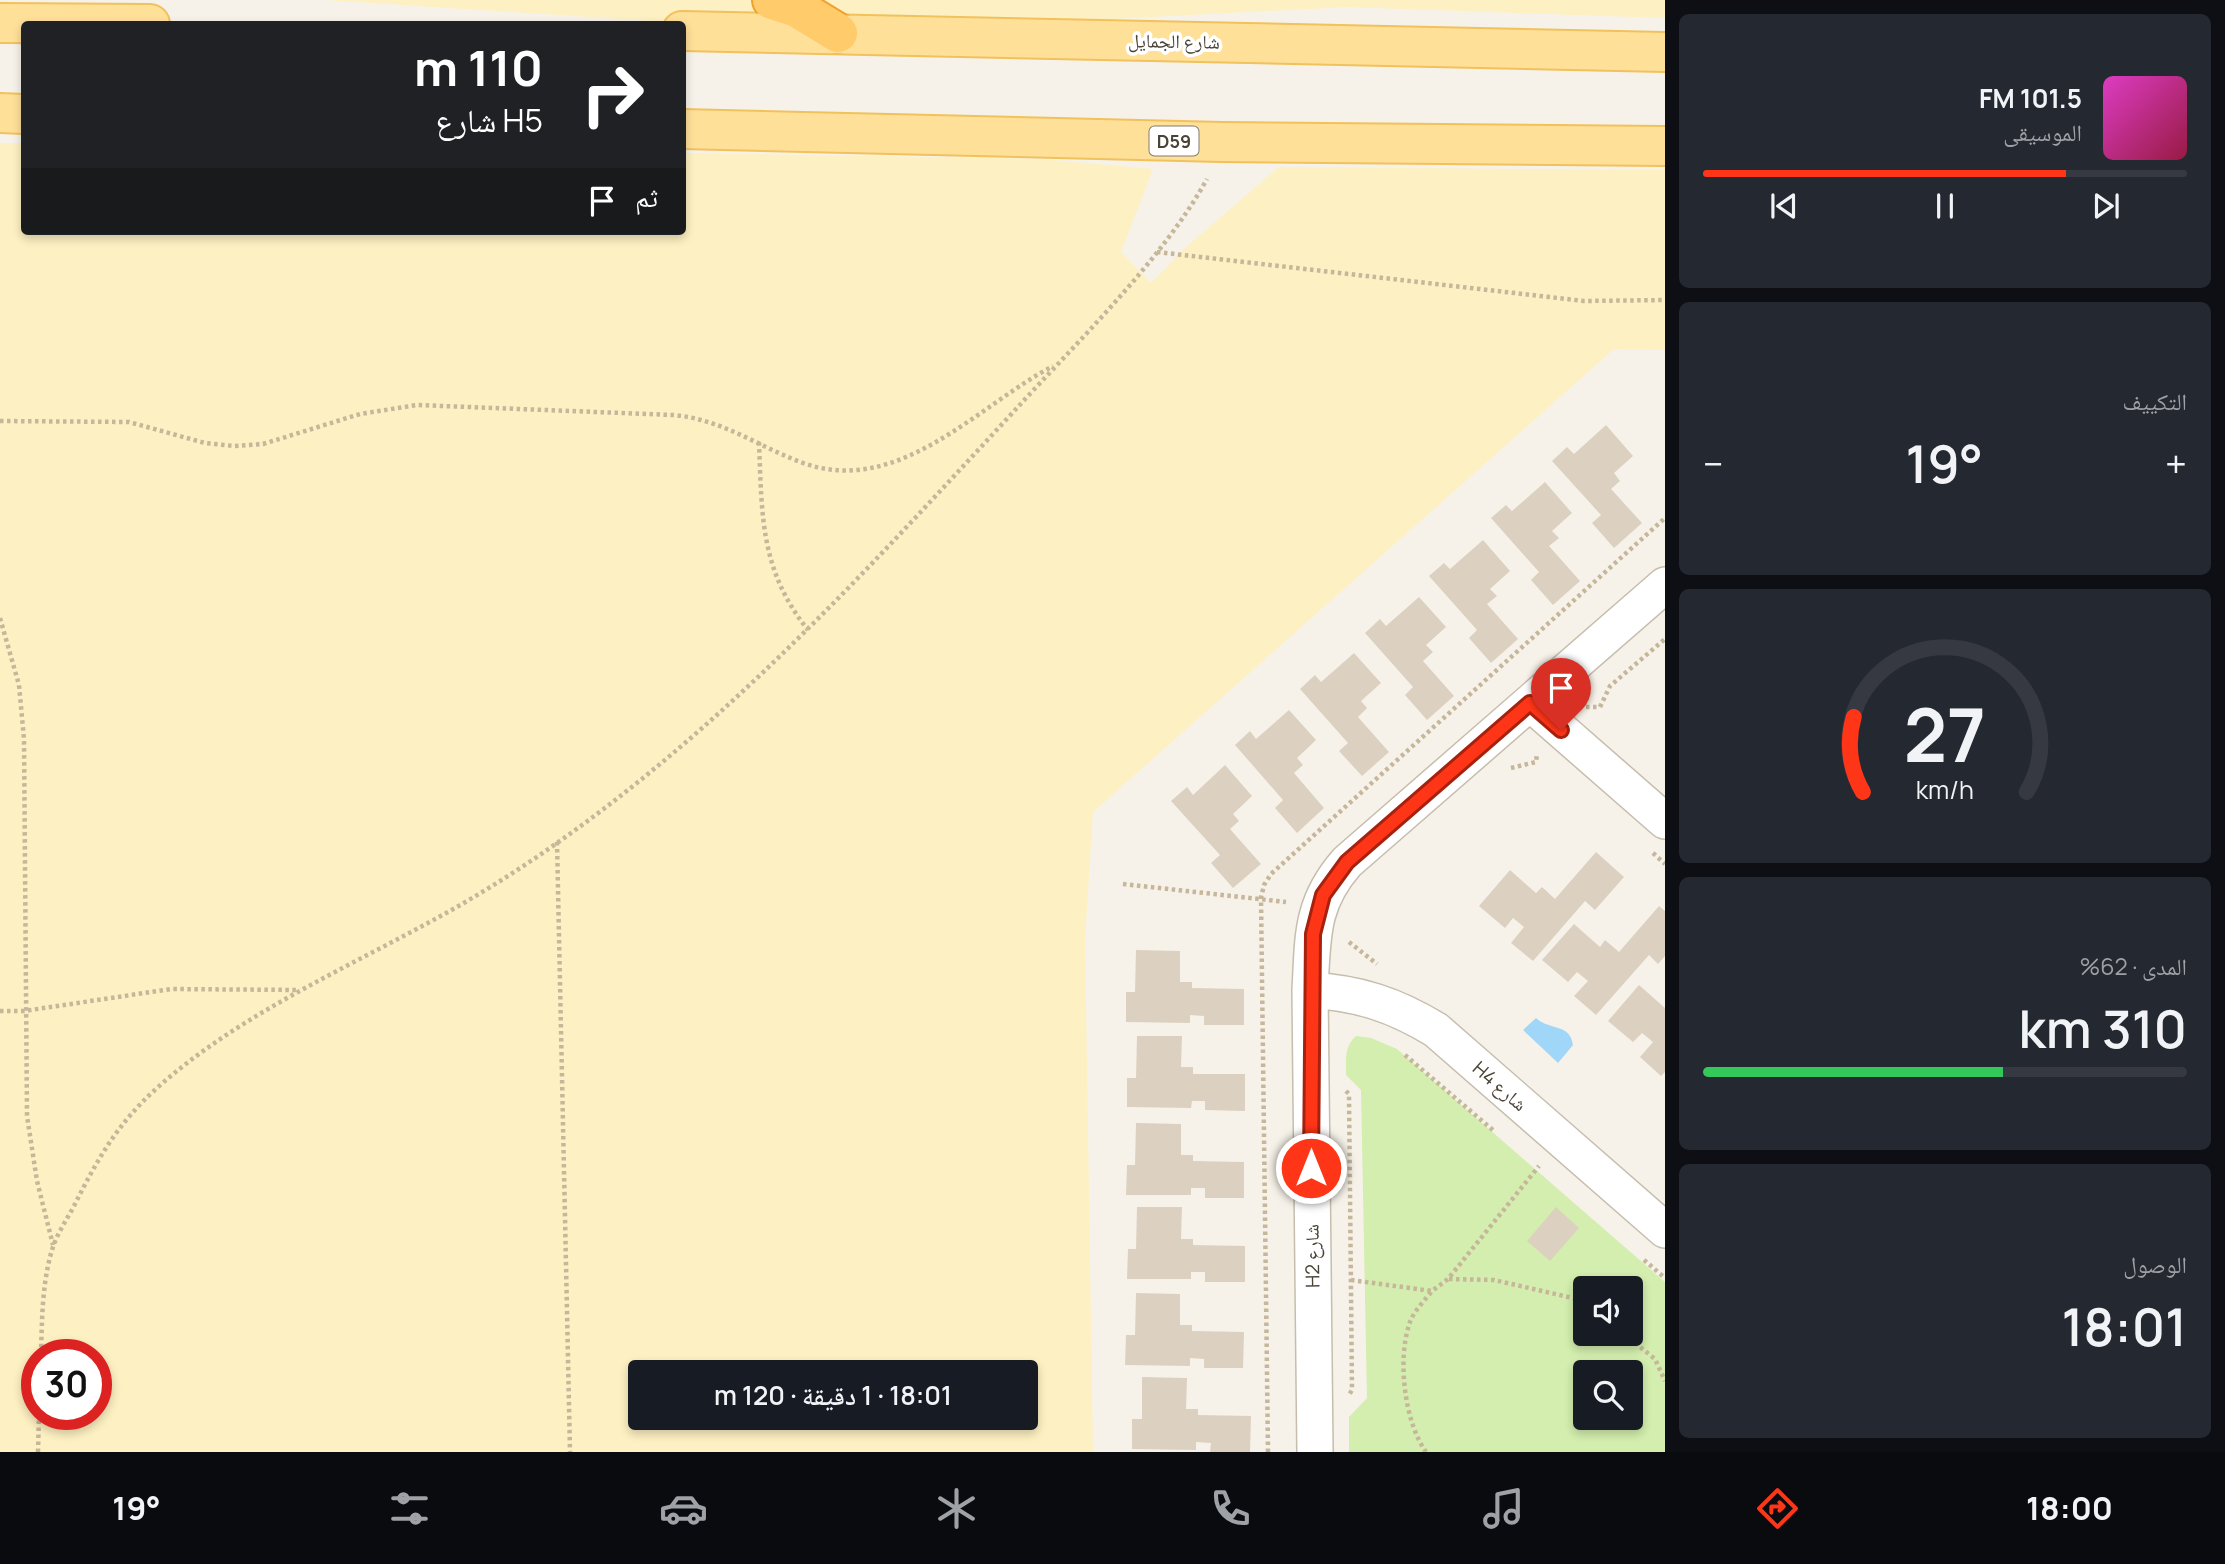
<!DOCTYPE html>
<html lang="ar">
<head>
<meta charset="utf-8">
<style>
  body { margin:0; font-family:Manrope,"Noto Naskh Arabic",sans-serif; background:#242831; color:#f1f3f6; direction:rtl; height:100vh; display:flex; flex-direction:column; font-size:26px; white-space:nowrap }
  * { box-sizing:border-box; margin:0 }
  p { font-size:23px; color:#9ea1a6 }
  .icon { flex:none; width:38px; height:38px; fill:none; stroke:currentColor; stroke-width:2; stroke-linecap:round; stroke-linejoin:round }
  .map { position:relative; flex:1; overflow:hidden; direction:ltr }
  .panel { display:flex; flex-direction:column; gap:14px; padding:14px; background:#0d0f14; width:560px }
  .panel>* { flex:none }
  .guide { position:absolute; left:21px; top:21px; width:665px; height:214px; border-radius:7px; box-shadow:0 4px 10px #0003; direction:rtl; background:#202124; color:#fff; overflow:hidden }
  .buttons { position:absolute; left:1573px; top:1276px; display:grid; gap:14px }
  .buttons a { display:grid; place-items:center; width:70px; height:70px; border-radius:7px; background:#171b24; box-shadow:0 4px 10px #0003; font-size:35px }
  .speed { position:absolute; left:21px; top:1339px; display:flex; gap:14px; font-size:35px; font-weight:700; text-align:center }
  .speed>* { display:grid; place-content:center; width:91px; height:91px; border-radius:50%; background:#171b24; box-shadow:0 4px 10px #0003; line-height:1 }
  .speed .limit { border:10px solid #d22; background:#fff; color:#111 }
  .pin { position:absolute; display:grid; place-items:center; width:60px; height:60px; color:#fff; margin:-72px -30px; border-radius:50% 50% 50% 0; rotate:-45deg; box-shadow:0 0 7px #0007 }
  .pin .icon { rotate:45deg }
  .me { position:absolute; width:77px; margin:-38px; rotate:0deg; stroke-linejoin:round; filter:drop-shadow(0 0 5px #0008) }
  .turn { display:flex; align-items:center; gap:24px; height:147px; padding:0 28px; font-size:32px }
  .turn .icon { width:91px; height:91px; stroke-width:2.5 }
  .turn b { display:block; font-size:49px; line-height:60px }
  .then { display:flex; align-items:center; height:66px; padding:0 28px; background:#0003; gap:14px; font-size:26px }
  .big { font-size:52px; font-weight:600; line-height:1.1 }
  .panel .tile { flex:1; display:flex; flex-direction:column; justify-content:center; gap:10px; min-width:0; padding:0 24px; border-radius:10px; background:#242831 }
  .panel .dial { align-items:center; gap:0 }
  .dial svg { height:182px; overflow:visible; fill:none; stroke:#363941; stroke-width:7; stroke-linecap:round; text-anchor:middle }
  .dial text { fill:#f1f3f6; stroke:none }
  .song { display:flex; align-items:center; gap:21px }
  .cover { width:84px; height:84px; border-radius:10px; background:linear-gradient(135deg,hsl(310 70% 55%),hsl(340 70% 35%)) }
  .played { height:7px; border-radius:4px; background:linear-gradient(90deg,#ff3517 75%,#363941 75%) }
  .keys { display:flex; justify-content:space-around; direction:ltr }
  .heat { display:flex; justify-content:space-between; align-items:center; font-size:38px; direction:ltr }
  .charge { height:10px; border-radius:5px; background:linear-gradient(90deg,#34c759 62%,#363941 0) }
  .trip { position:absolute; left:628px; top:1360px; width:410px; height:70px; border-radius:7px; background:#171b24; box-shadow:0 4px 10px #0003; font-weight:600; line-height:70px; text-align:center; direction:rtl }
  .tab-bar { display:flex; height:112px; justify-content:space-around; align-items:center; background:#090b0e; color:#9ea1a6 }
  .tab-bar .icon { width:49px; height:49px }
  .tab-bar .on { color:#ff3517 }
  .tab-bar b { font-size:32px; color:#f1f3f6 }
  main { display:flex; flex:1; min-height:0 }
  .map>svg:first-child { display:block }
  .green { fill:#d3eeae; fill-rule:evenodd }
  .sand { fill:#fdf0c2; fill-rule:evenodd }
  .water { fill:#a0d6f8 }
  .building { fill:#dcd1c0 }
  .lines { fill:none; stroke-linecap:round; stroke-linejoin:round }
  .street-casing { stroke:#c6bdad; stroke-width:38 }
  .primary-casing { stroke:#f1c15c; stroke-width:42 }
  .highway-casing { stroke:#efa22b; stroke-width:42 }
  .path { stroke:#c6b69a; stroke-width:4.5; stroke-dasharray:3.5 3.5; stroke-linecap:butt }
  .street { stroke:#fff; stroke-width:35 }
  .primary { stroke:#ffe099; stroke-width:38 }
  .highway { stroke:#ffcb6b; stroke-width:38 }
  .route-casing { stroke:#a6220f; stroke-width:18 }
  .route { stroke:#ff3517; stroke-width:12 }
  .labels { text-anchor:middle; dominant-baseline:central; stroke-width:7; stroke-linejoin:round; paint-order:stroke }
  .shield { fill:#fff; stroke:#817b72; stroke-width:2 }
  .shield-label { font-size:18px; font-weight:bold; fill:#4b4336 }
  .street-label { font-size:19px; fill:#4b4336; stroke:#fff }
</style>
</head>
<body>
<main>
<section class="panel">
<div class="tile">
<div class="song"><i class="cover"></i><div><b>101.5 FM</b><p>الموسيقى</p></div></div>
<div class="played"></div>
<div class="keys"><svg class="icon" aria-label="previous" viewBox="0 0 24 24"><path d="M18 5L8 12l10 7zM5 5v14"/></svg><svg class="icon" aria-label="pause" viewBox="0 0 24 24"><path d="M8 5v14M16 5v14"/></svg><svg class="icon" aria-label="next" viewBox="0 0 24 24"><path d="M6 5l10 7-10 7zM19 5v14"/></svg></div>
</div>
<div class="tile"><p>التكييف</p>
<div class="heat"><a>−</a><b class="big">19°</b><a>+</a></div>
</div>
<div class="tile dial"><svg viewBox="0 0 100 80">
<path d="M14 69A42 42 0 1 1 86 69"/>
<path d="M14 69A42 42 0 0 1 10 36" stroke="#ff3517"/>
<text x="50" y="56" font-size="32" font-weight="700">27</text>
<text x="50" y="72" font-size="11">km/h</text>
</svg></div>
<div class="tile"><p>المدى · 62%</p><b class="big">310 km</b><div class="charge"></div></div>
<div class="tile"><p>الوصول</p><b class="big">18:01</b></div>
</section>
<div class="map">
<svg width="1665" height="1452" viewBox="0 0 1665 1452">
  <rect width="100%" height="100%" fill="#f6f2e9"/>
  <path class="green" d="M 1356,1036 L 1371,1038 L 1397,1049 L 1665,1282 L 1665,1452 L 1349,1452 L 1349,1417 L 1367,1398 L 1361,1090 L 1346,1075 C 1346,1059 1344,1047 1356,1036 ZM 1586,1288 L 1631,1288 L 1631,1334 L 1586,1334 ZM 1586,1372 L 1631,1372 L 1631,1418 L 1586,1418 Z"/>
  <path class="sand" d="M 325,0 L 1665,0 L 1665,18 L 1346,7 L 838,33 Z
    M 0,143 L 24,143 L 24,231 L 682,231 L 683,153 L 1041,159 L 1153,169 L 1121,252 L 1151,283 L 1186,247 L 1279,167 L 1665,170 L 1665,350 L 1614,349 L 1093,812 L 1085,939 L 1093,1452 L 0,1452 ZM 37,1354 L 96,1354 L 96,1414 L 37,1414 ZM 640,1372 L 1026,1372 L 1026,1418 L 640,1418 Z"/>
  <path class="water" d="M 1536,1018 C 1550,1031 1570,1023 1573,1045 L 1558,1063 L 1523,1030 Z"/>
  <path class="building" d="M 1606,425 L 1633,456 L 1614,473 L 1620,481 L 1611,489 L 1642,523 L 1614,548 L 1592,523 L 1601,515 L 1552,461 L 1567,447 L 1574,454 Z
    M 1545,482 L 1572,513 L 1552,531 L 1559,538 L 1549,546 L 1580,581 L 1553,605 L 1531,580 L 1539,572 L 1491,518 L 1506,505 L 1512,511 Z
    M 1483,540 L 1510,571 L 1490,589 L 1497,596 L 1487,604 L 1518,639 L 1491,663 L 1469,638 L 1477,630 L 1429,576 L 1444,563 L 1450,569 Z
    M 1419,597 L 1446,627 L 1426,645 L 1433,652 L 1423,661 L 1454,696 L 1427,720 L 1405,695 L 1413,687 L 1365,633 L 1380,619 L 1386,626 Z
    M 1354,653 L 1381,683 L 1361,701 L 1367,708 L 1358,717 L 1389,752 L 1362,776 L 1339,751 L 1348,743 L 1300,689 L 1315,675 L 1321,682 Z
    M 1289,710 L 1316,740 L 1297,758 L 1303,765 L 1294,773 L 1324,808 L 1297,833 L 1275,808 L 1283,800 L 1235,745 L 1250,731 L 1256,739 Z
    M 1225,765 L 1252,796 L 1233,814 L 1239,821 L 1230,829 L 1261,864 L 1233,888 L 1211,863 L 1220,855 L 1171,801 L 1187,787 L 1193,795 Z
    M 1596,852 L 1624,877 L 1595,910 L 1585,901 L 1533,961 L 1511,943 L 1524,927 L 1513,918 L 1505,928 L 1479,906 L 1510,870 L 1536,893 L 1542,887 L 1555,899 Z
    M 1659,906 L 1665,911 L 1665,956 L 1658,964 L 1649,955 L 1596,1015 L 1574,996 L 1588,981 L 1577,972 L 1568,982 L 1542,960 L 1574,924 L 1600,947 L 1605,940 L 1619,952 Z
    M 1136,950 L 1180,951 L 1180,982 L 1192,982 L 1192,988 L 1244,989 L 1244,1025 L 1204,1025 L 1204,1016 L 1190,1015 L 1190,1023 L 1126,1022 L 1126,992 L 1135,992 Z
    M 1639,985 L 1665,1008 L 1665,1072 L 1661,1076 L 1640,1057 L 1653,1042 L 1642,1033 L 1633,1042 L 1608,1021 Z
    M 1137,1036 L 1182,1036 L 1181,1067 L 1193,1067 L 1193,1074 L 1245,1074 L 1245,1111 L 1205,1110 L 1205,1101 L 1192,1101 L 1191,1108 L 1127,1107 L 1127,1078 L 1136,1078 Z
    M 1136,1123 L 1181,1124 L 1181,1155 L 1193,1155 L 1193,1161 L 1244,1162 L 1244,1198 L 1205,1198 L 1205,1188 L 1191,1188 L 1191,1195 L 1126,1195 L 1127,1165 L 1135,1165 Z
    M 1137,1207 L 1182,1207 L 1181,1239 L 1193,1239 L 1193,1245 L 1245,1246 L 1245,1282 L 1205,1282 L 1205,1272 L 1191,1272 L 1191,1279 L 1127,1279 L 1128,1249 L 1136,1249 Z
    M 1556,1207 L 1579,1228 L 1550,1261 L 1527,1241 Z
    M 1136,1293 L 1180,1294 L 1180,1325 L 1192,1325 L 1192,1331 L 1244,1332 L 1243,1368 L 1204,1368 L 1204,1359 L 1190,1358 L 1190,1366 L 1125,1365 L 1126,1335 L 1135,1335 Z
    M 1142,1377 L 1187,1378 L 1186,1409 L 1198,1409 L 1198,1415 L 1251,1416 L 1250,1452 L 1210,1452 L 1211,1443 L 1196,1442 L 1196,1450 L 1132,1449 L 1132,1419 L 1142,1419 Z"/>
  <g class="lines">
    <defs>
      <path id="street" d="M 1530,703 L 1665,821
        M 1310,990 C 1359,993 1395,1005 1436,1030 L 1665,1230
        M 1315,1452 L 1310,990 C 1313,938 1310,904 1347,862 L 1665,585"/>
      <path id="primary" d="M 0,23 L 150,24
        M 682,31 L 1665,52
        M 0,113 L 24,114
        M 682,129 L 1222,142 L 1665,146"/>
      <path id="highway" d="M 772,0 L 797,8 L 838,33"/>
    </defs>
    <use href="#street" class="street-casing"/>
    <use href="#primary" class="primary-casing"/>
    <use href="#highway" class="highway-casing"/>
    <path class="path" d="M 1157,252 L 1584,301 L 1665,300
      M 0,421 L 129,422 L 205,443 L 234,446 L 263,444 L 360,414 L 417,405 L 673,415 C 722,419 759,447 803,463 C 899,497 977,406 1053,366
      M 759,442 C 762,516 760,570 808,630
      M 0,618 L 19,685 L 24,739 L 27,1116 L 37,1181 L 53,1245
      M 1586,707 L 1600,707 L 1610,686 L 1665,639
      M 1511,768 L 1536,762 L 1537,754
      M 557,842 L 570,1452
      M 1653,853 L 1665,864
      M 1123,884 L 1286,902
      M 1349,942 L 1377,964
      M 0,1011 L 24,1011 L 171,989 L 298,990
      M 1405,1055 L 1494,1131
      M 1346,1091 L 1349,1094 L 1352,1390 L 1349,1395
      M 1644,1260 L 1665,1278
      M 1449,1279 L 1494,1280 L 1586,1301
      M 1351,1280 L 1432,1291 L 1448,1279 L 1539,1166
      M 1624,1334 L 1655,1359 L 1665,1381
      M 41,1354 C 42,1319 42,1278 54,1244 C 59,1231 67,1219 74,1206 C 97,1160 117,1124 157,1088 C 235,1018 334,974 426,924 C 471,900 516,872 557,843 C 731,721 873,564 1016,409 C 1079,340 1163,259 1207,179
      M 38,1452 L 39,1414
      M 1268,1452 L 1261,898 L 1264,885 L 1271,874 L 1665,518
      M 1426,1452 C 1404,1421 1397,1358 1410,1322 C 1414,1311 1425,1300 1432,1291"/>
    <use href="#street" class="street"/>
    <use href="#primary" class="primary"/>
    <use href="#highway" class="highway"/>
  </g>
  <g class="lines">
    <defs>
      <path id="route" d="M 1311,1168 L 1313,934 L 1323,895 L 1347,862 L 1530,703 L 1561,730"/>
    </defs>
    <use href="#route" class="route-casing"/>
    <use href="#route" class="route"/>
  </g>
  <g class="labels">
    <rect class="shield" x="1149.5" y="126.5" width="49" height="29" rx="5"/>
    <g class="shield-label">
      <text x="1174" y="141">D59</text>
    </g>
    <g class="street-label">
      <text transform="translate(1174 41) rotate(1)">شارع الجمايل</text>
      <text transform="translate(1500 1086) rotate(41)">H4 شارع</text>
      <text transform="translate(1312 1256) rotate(-91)">H2 شارع</text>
    </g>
  </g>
</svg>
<div class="buttons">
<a><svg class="icon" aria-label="sound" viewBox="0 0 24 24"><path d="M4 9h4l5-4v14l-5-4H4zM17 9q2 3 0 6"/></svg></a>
<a><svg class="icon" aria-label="search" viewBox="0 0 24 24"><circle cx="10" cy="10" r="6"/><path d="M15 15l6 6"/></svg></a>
</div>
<div class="speed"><div class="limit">30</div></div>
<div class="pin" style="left:1561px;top:730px;background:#d93025"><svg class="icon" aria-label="arrive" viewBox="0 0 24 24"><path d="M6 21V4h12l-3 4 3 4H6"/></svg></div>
<svg class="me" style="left:1311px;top:1168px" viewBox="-20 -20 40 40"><circle r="17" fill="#ff3517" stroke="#fff" stroke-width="3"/><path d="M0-11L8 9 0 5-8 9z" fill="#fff"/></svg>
<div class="trip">18:01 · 1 دقيقة · 120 m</div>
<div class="guide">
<div class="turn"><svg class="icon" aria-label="right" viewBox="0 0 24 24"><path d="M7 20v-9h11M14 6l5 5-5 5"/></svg><div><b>110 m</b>H5 شارع</div></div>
<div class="then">ثم<svg class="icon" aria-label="arrive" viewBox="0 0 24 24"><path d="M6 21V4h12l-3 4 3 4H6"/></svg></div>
</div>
</div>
</main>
<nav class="tab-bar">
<b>18:00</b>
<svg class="icon on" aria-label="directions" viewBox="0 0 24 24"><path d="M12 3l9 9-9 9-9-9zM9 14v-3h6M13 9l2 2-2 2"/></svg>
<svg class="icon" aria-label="music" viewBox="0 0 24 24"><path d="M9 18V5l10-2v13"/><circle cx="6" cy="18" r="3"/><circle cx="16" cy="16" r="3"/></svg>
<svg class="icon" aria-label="phone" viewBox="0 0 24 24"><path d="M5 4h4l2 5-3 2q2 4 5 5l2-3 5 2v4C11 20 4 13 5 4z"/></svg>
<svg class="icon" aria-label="climate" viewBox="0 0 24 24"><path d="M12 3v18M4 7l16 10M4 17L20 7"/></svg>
<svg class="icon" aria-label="car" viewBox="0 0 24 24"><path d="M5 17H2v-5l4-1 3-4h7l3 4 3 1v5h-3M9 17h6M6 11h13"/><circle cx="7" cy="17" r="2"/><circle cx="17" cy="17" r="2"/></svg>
<svg class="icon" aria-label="filters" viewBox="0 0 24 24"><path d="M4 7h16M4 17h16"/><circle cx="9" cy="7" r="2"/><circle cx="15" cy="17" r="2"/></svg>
<b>19°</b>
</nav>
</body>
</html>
